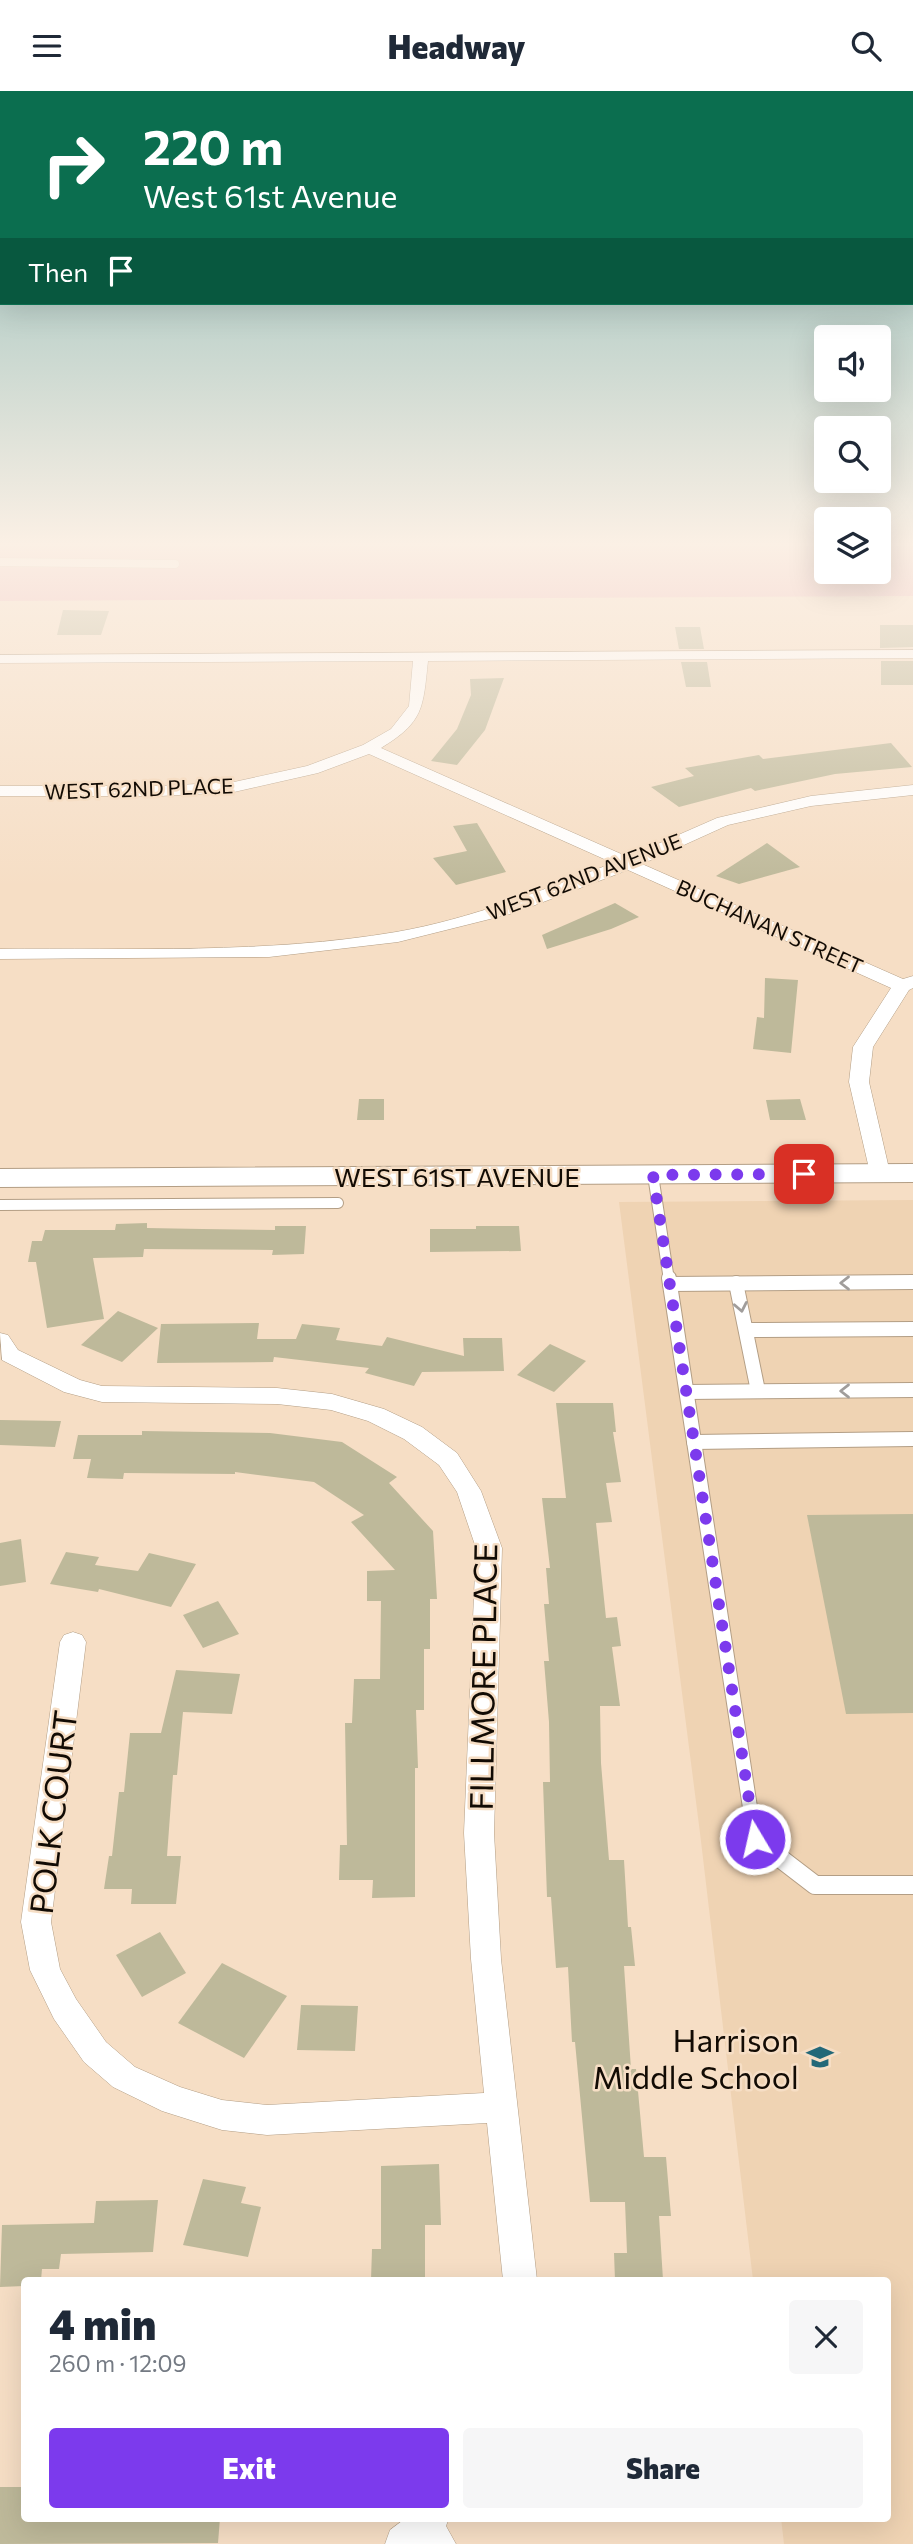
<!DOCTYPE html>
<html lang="en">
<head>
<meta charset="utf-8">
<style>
  body { margin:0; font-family:Commissioner,sans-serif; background:#f6f6f7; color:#1f2937; height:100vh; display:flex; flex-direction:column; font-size:26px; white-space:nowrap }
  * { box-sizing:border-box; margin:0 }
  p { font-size:23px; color:#747a83 }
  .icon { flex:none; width:38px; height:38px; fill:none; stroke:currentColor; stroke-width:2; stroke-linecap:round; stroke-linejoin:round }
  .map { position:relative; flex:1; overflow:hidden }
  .panel { position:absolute; left:21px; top:2186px; width:870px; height:245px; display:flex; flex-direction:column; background:#fff; border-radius:7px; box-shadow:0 7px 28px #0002 }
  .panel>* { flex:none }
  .banner { position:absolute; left:0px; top:0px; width:914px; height:214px; box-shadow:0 7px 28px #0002; background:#0b6e4f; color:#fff; overflow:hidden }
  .tools { position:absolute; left:814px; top:234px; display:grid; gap:14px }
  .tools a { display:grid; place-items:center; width:77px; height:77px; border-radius:7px; background:#fff; box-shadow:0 7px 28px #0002; font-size:35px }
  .pin { position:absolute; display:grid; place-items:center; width:60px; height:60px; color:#fff; margin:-30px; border-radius:14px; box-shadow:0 4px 10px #0006 }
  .me { position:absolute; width:77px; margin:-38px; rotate:351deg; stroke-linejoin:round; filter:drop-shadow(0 0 5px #0008) }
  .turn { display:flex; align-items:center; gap:24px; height:147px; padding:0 28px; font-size:32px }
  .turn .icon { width:91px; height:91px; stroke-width:2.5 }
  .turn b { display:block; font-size:49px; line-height:60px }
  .then { display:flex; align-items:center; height:66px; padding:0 28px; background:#0003; gap:14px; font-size:26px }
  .round { display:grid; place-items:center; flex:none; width:74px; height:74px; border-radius:7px; background:#f6f6f7 }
  .headline { display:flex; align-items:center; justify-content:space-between; height:119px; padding:0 28px }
  h1 { font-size:42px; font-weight:800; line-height:52px }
  .button { display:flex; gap:14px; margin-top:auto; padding:14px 28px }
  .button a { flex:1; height:80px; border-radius:7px; background:#7c3aed; color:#fff; font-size:28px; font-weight:800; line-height:80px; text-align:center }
  .button a+a { background:#f6f6f7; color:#1f2937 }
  header { display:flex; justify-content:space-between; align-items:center; height:91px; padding:0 28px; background:#fff; font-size:32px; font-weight:800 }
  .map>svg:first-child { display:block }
  .built { fill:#efd3b3 }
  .green { fill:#eeb0b7 }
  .building { fill:#beb99a }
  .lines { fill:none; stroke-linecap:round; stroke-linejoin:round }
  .service-far3-casing { stroke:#b39e85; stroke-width:9 }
  .service-far2-casing { stroke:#b39e85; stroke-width:12 }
  .service-far1-casing { stroke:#b39e85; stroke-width:16 }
  .service-casing { stroke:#b39e85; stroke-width:20 }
  .minor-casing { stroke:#b39e85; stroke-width:1 }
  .secondary-casing { stroke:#b39e85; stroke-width:2 }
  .service-far3 { stroke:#fff; stroke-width:8 }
  .service-far2 { stroke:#fff; stroke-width:10 }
  .service-far1 { stroke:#fff; stroke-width:14 }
  .service { stroke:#fff; stroke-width:18 }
  .minor { fill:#fff; fill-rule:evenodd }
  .secondary { fill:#fff; fill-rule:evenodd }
  .oneway { stroke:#a09d9b }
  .route { stroke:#7c3aed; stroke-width:12; stroke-dasharray:0 21.6 }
  .labels { text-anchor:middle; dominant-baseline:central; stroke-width:5; stroke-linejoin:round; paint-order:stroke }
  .far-street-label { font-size:21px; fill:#120b04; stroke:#f6dec5 }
  .street-label { font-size:26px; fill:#120b04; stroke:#f6dec5 }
  .near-street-label { font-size:32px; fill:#120b04; stroke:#f6dec5 }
  .near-poi-label { font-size:32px; fill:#120b04; stroke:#f6dec5; text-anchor:end }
</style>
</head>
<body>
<header><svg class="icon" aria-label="menu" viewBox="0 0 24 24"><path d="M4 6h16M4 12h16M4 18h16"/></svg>Headway<svg class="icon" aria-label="search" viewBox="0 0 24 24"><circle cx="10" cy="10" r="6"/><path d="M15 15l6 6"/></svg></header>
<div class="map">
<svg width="913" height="2453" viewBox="0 0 913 2453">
  <rect width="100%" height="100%" fill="#f6dec5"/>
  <polygon class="built" points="913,1109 913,2453 784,2453 781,2427 887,2427 887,2189 753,2189 700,1742 619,1111"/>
  <polygon class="green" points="0,451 826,451 826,481 878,481 879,451 913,451 913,505 0,510"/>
  <g class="building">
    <polygon points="63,519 109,520 101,544 57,544"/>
    <polygon points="880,534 913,534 913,556 880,557"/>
    <polygon points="675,536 700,536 704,558 679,558"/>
    <rect x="881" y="570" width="32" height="24"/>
    <polygon points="681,571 707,571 711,596 686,596"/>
    <polygon points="504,587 485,639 457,674 431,670 457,638 471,604 470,588"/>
    <polygon points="891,652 912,676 835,683 755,700 751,697 679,716 651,696 694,685 685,677 759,664 763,668"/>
    <polygon points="477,732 506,781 456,794 433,767 467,760 453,735"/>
    <polygon points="767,752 800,776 739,793 716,785"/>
    <polygon points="615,812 639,826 611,838 547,858 542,844"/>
    <polygon points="765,887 798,889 791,962 753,958 757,926 764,927"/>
    <polygon points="359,1008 384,1008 384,1029 357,1029"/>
    <polygon points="800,1008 806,1029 770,1029 766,1009"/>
    <polygon points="147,1132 147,1137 202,1138 275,1139 275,1135 306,1135 304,1163 272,1164 273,1159 144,1158 143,1166 93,1167 104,1228 47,1237 36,1171 28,1171 32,1150 42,1150 45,1139 115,1139 116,1133"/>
    <polygon points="476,1135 519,1135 521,1160 430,1161 430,1138 476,1138"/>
    <polygon points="118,1220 158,1237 122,1271 81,1254"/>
    <polygon points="259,1232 257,1248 296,1248 302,1233 340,1237 336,1249 382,1255 387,1246 464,1265 463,1247 502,1247 504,1280 422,1281 414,1295 365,1282 369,1277 274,1266 273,1271 157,1272 161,1233"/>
    <polygon points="550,1253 586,1270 554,1301 517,1284"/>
    <polygon points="556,1312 613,1312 616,1341 613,1341 621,1391 606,1392 612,1431 596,1432 606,1527 617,1526 621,1555 612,1556 620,1615 600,1615 601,1672 609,1769 624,1769 628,1836 631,1836 635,1875 624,1875 631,1978 636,1978 644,2066 666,2066 671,2125 659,2125 663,2189 615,2189 614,2162 627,2162 625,2111 590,2111 575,1951 572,1951 568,1876 556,1877 551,1806 547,1806 543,1691 550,1691 549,1631 544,1570 549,1570 544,1513 549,1513 546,1477 550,1477 542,1407 566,1407"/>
    <polygon points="0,1329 61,1330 55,1356 0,1354"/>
    <polygon points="142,1340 270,1342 342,1351 397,1386 389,1392 433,1440 437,1508 430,1508 430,1558 424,1558 424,1619 416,1619 418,1677 415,1677 415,1806 372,1807 373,1789 339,1789 340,1754 347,1754 345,1632 352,1632 354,1588 380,1588 381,1510 367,1510 367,1480 395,1479 351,1431 364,1424 314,1391 235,1381 235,1383 124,1382 123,1388 87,1387 91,1368 73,1368 78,1344 142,1344"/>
    <polygon points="913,1423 913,1622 846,1623 807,1424"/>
    <polygon points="21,1448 26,1491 0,1495 0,1452"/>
    <polygon points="66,1461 99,1466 95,1474 138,1480 149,1462 196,1473 171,1516 99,1498 98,1501 50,1493"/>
    <polygon points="218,1510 239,1543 203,1557 183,1524"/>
    <polygon points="176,1579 240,1583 232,1623 183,1621 177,1684 173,1684 167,1765 181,1765 176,1813 131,1813 132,1798 104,1798 109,1765 112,1765 119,1701 124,1701 130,1642 161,1642"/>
    <polygon points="160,1841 186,1882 142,1906 116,1864"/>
    <polygon points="222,1872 287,1905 244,1967 178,1932"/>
    <polygon points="301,1914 358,1915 355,1960 297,1959"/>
    <polygon points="439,2073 441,2134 425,2134 425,2189 371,2189 372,2158 381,2158 381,2075"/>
    <polygon points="203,2088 246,2096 241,2112 261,2116 248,2166 183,2154"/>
    <polygon points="158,2109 153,2161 61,2163 59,2178 42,2178 41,2189 24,2189 24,2195 0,2196 2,2134 94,2132 96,2110"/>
    <polygon points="0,2396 24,2396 24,2427 220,2427 218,2452 0,2453"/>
  </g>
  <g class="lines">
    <g class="service-far3-casing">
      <polyline id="service-far3" points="0,471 175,473"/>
    </g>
    <g class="service-far2-casing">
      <g id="service-far2">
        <polyline points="653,1084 669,1189"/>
        <polyline points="0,1114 338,1112"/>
      </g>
    </g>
    <g class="service-far1-casing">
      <g id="service-far1">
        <polyline points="669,1187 753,1736"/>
        <polyline points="736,1192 758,1300"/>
        <polyline points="670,1193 913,1191"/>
        <polyline points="746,1239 913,1238"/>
        <polyline points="687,1301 913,1299"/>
        <polyline points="694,1351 913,1348"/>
      </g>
    </g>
    <g class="service-casing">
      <polyline id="service" points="753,1735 755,1748 815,1794 913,1794"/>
    </g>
    <g class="minor-casing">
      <g id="minor">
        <path d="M913 559V567L428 570C423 617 424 631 381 657L628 766 717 727 811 705 913 694V704L811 715 728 734 642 773 903 888 913 885V897L909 899 873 956 869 991 890 1082 887 1086H873L870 1082 849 991 853 956 891 897 628 779 514 822 398 851 269 866 0 868V858C132 857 266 863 396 841 471 828 543 799 613 772L369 663 318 682 234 701 160 705H0V695H160L234 691 307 675 363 654 391 638 409 615 413 570 0 572V564Z"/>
        <polygon points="0,1242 8,1244 18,1259 80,1289 102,1295 277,1297 332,1303 384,1318 422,1336 457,1362 481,1400 502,1457 494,1742 501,1868 537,2189 503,2189 487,2032 267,2044 222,2039 162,2020 113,1996 84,1971 54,1928 30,1879 21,1831 60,1551 64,1544 73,1541 82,1544 86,1551 51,1831 60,1878 76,1908 106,1951 135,1976 180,1996 222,2009 267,2014 484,2002 471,1868 464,1742 476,1457 457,1401 439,1374 404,1348 368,1330 331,1319 277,1313 102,1311 64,1301 2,1269"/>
        <polygon points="406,2427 449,2427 446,2435 456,2453 385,2453 390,2439"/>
      </g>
    </g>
    <g class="secondary-casing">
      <polygon id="secondary" points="913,1073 913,1091 0,1096 0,1078"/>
    </g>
    <use href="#service-far3" class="service-far3"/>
    <use href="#service-far2" class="service-far2"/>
    <use href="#service-far1" class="service-far1"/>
    <use href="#service" class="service"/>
    <use href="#minor" class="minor"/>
    <use href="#secondary" class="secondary"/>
  </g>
  <defs><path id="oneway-chevron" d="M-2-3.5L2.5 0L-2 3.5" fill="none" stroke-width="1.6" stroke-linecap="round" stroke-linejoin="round" transform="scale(1.75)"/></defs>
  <g class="oneway">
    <use href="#oneway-chevron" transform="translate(845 1192) rotate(180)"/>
    <use href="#oneway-chevron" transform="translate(741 1216) rotate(79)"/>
    <use href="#oneway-chevron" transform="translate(845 1300) rotate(180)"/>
  </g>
  <linearGradient id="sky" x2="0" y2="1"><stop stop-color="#87b7b4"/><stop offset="0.57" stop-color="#fbf0e5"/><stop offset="1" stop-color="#fbf0e5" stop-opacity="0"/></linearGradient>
  <rect width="913" height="795" fill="url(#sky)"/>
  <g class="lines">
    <polyline class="route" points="755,1748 653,1084 804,1083"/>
  </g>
  <defs>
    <g id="school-bare" transform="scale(2.1)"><path d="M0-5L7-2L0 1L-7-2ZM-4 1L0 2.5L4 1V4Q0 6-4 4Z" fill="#236878" stroke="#f6dec5" stroke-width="2.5" paint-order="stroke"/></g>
  </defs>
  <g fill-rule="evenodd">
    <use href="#school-bare" x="820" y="1966"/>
  </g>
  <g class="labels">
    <g class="far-street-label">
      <text transform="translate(139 697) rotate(-2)">WEST 62ND PLACE</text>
      <text transform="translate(584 785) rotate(-21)">WEST 62ND AVENUE</text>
      <text transform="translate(770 835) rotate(24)">BUCHANAN STREET</text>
    </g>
    <g class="street-label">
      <text x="457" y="1085">WEST 61ST AVENUE</text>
    </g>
    <g class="near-street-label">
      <text transform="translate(482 1586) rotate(-89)">FILLMORE PLACE</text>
      <text transform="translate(52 1721) rotate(-83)">POLK COURT</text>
    </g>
    <g class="near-poi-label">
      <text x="799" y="1948">Harrison<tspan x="799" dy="37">Middle School</tspan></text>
    </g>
  </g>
</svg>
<div class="tools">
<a><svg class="icon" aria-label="sound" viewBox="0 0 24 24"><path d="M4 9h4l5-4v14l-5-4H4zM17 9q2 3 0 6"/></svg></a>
<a><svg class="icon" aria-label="search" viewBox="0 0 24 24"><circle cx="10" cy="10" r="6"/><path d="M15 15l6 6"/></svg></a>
<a><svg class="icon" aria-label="layers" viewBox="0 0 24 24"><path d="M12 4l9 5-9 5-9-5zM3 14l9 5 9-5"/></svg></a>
</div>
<div class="pin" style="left:804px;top:1083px;background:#d93025"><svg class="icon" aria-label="arrive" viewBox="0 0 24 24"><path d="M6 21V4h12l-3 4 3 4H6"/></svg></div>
<svg class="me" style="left:755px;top:1748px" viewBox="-20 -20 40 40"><circle r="17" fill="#7c3aed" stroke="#fff" stroke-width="3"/><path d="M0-11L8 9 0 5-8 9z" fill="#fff"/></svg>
<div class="banner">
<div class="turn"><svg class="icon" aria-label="right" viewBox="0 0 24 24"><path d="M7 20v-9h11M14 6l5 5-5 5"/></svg><div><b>220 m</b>West 61st Avenue</div></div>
<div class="then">Then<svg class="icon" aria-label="arrive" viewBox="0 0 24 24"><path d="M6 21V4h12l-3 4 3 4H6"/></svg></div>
</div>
<section class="panel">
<div class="headline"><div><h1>4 min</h1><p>260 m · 12:09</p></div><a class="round"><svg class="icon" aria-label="close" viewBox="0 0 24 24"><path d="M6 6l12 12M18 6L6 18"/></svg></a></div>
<div class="button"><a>Exit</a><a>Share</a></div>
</section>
</div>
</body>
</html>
